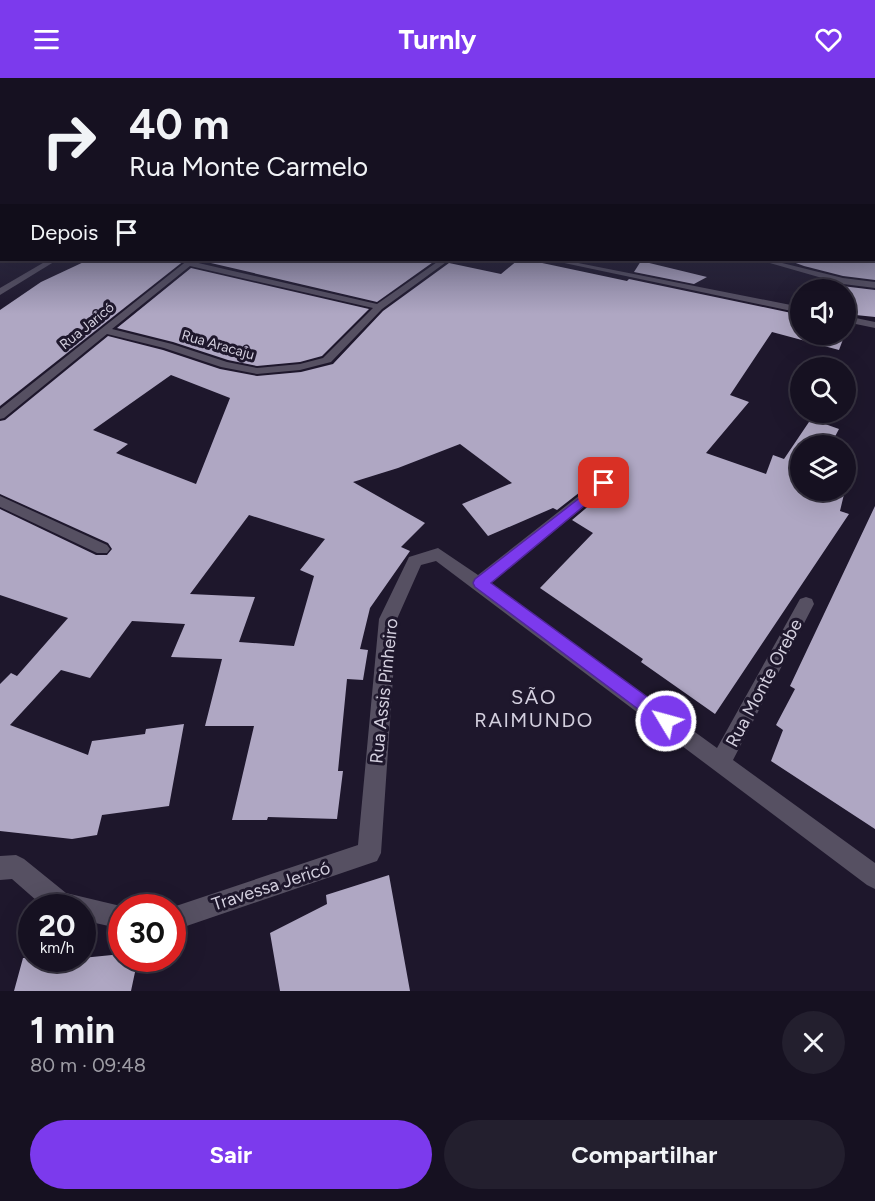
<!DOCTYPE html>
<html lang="pt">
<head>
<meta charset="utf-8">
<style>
  body { margin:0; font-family:Figtree,sans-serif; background:#231f2e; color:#f1f3f6; height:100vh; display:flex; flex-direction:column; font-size:22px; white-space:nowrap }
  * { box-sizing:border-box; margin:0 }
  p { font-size:20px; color:#9e9da5 }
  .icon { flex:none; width:33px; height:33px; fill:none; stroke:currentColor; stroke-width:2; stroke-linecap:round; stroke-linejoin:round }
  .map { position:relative; height:913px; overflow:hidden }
  .drawer { display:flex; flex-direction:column; background:#161121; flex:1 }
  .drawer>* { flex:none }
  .guide { position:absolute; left:0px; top:0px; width:876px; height:183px; box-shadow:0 6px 24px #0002,0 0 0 2px #35313f; background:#161121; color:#f1f3f6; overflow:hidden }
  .buttons { position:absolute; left:790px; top:201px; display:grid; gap:12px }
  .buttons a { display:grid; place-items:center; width:66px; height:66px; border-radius:50%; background:#161121; box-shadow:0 6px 24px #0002,0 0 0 2px #35313f; font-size:30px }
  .speed { position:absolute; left:18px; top:816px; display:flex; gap:12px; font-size:30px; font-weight:700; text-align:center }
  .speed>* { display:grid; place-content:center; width:78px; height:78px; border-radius:50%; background:#161121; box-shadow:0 6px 24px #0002,0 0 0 2px #35313f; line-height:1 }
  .speed small { font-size:15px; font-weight:400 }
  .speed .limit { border:9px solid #d22; background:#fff; color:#111 }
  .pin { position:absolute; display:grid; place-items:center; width:51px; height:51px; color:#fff; margin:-26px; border-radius:12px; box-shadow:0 3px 9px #0006 }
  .me { position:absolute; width:66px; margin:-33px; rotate:307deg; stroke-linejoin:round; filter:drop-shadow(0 0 4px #0008) }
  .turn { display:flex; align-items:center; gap:21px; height:126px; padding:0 30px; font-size:27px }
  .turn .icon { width:78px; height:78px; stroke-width:2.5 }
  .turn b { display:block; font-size:42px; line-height:51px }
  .then { display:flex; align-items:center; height:57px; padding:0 30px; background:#0003; gap:12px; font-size:22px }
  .round { display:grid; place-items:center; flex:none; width:63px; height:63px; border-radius:32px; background:#231f2e }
  .summary { display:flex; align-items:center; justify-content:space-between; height:102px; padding:0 30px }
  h1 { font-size:36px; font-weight:700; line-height:45px }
  .primary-button { display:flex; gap:12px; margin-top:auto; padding:12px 30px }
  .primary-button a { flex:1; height:69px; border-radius:36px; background:#7c3aed; color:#fff; font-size:24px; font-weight:700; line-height:69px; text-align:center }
  .primary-button a+a { background:#231f2e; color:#f1f3f6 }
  header { display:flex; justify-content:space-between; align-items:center; height:78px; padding:0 30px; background:#7c3aed; color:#fff; font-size:27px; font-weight:700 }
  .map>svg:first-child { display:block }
  .building { fill:#afa7c3; fill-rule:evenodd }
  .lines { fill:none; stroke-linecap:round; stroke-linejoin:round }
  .minor { fill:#565062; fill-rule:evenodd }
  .route { fill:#7c3aed; stroke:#51269a; stroke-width:1.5 }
  .labels { text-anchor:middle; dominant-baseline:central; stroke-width:6; stroke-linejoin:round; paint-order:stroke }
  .far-street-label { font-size:14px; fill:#d3cfde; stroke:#1e172c }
  .near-street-label { font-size:18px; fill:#d3cfde; stroke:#1e172c }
  .near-neighbourhood-label { font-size:20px; letter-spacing:1.5px; fill:#d3cfde; stroke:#1e172c }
</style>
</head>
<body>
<header><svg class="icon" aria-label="menu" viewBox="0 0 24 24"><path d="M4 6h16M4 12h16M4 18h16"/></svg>Turnly<svg class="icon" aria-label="heart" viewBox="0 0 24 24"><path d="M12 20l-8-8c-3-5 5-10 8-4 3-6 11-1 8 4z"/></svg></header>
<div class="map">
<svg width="875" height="913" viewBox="0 0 875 913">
  <rect width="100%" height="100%" fill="#1e172c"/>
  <g class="building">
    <polygon points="88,182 185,182 0,328 0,232 41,204"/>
    <polygon points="198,182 436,182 377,224"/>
    <path d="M518 182H528L627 203 629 201 801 237V256H845L839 272 772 254 730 317 749 324 706 375 766 396 773 377 784 381 811 341 839 351 830 368H801V412H845L840 433 849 436 715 636 641 584 643 581 540 510 593 455 572 442 610 410 612 403 605 398 598 400 557 432 553 430 488 458 462 426 512 405 460 366 398 390 353 404 425 445 401 469 410 473 370 530 360 571 368 572 363 602 347 601 338 693H343L337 741 268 739 267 742H232L254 648H205L222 581 171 579 185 546 132 543 90 600 61 592 10 647 88 677 92 663 145 656 146 651 184 646 169 728 102 737 97 757 72 761 0 753V606L11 595 17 598 68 540 0 517V431L96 477H107L112 471 108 465 0 416V343L5 342 108 258 163 272 220 291 257 298 301 294 333 286 383 233 449 185 501 196ZM171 297 230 320 196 406 116 375 128 366 93 352ZM249 437 325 461 300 492 314 498 294 568 239 564 255 519 190 516Z"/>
    <polygon points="794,182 875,182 875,202 843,198 804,188 793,184"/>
    <polygon points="641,183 707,199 694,206 634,194"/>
    <polygon points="191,190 369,231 322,278 300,284 257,288 228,282 173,264 117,250"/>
    <polygon points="842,208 875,212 875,239 846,236 846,212 841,212"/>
    <polygon points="875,428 875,751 771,683 783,652 776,647 795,611 790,608"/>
    <polygon points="389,797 410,913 280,913 270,855 327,826 326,817"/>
    <polygon points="122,876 122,880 138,880 131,913 14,913 23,880 82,880"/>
  </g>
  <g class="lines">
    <g class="minor">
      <polygon points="2,117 2,122 0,122 0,118"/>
      <rect x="874" y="136" width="1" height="4"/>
      <polygon points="48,182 57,182 0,217 0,210"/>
      <path d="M188 182H196L194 184 377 226 440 182H449L382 231 331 284 300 292 257 296 221 289 164 270 107 256 4 340 0 341V331ZM190 188 373 230 323 280 300 286 257 290 227 284 172 266 112 251Z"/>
      <polygon points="550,182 563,182 801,229 801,235"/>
      <polygon points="759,182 770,182 843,200 875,204 875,210 843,206"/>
      <polygon points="846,238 875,244 875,250 846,244"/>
      <polygon points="604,400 611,405 609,408 490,506 717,670 800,521 806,519 812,521 814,526 733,682 875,785 875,811 867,807 436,483 421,487 397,541 381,775 377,783 172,853 172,830 170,830 358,767 379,541 409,479 438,470 478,497 599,402"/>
      <polygon points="0,418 107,467 110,471 107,475 97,475 0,429"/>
      <polygon points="16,777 24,781 66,815 129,830 122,830 122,851 82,842 82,830 45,830 12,801 0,802 0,778"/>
    </g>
  </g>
  <linearGradient id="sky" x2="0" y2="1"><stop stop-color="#100d18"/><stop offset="0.46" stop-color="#3b3c56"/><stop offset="1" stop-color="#3b3c56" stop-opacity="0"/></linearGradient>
  <rect width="875" height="236" fill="url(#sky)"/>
  <polygon class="route" points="604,401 608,402 610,405 608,408 491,505 672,637 675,643 672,649 666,652 475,509 473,505 475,501"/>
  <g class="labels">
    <g class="far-street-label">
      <text transform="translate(87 248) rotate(-39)">Rua Jaricó</text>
      <text transform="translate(218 267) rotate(16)">Rua Aracaju</text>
    </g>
    <g class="near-street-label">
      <text transform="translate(764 605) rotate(-62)">Rua Monte Orebe</text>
      <text transform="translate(384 613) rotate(-84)">Rua Assis Pinheiro</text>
      <text transform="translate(271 808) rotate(-18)">Travessa Jericó</text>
    </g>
    <g class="near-neighbourhood-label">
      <text x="534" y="619">SÃO<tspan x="534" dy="23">RAIMUNDO</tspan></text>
    </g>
  </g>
</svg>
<div class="buttons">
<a><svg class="icon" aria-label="sound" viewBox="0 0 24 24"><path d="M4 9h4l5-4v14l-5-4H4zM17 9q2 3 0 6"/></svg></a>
<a><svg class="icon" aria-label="search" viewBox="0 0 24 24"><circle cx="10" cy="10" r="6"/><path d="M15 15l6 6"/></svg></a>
<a><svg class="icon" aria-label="layers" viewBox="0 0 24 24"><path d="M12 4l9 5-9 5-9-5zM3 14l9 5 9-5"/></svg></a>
</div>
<div class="speed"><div>20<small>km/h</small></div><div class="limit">30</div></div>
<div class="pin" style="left:604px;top:405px;background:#d93025"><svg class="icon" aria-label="arrive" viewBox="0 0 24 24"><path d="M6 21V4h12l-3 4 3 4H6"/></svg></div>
<svg class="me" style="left:666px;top:643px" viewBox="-20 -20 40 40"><circle r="17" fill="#7c3aed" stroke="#fff" stroke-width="3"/><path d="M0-11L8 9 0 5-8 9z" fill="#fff"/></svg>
<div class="guide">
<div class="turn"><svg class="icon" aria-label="right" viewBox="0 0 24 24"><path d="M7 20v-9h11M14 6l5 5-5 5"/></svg><div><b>40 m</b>Rua Monte Carmelo</div></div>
<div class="then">Depois<svg class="icon" aria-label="arrive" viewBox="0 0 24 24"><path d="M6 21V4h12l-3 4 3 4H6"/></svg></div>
</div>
</div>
<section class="drawer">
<div class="summary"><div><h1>1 min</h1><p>80 m · 09:48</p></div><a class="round"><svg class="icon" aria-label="close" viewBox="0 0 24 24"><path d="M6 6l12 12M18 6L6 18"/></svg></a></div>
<div class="primary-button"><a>Sair</a><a>Compartilhar</a></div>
</section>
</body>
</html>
